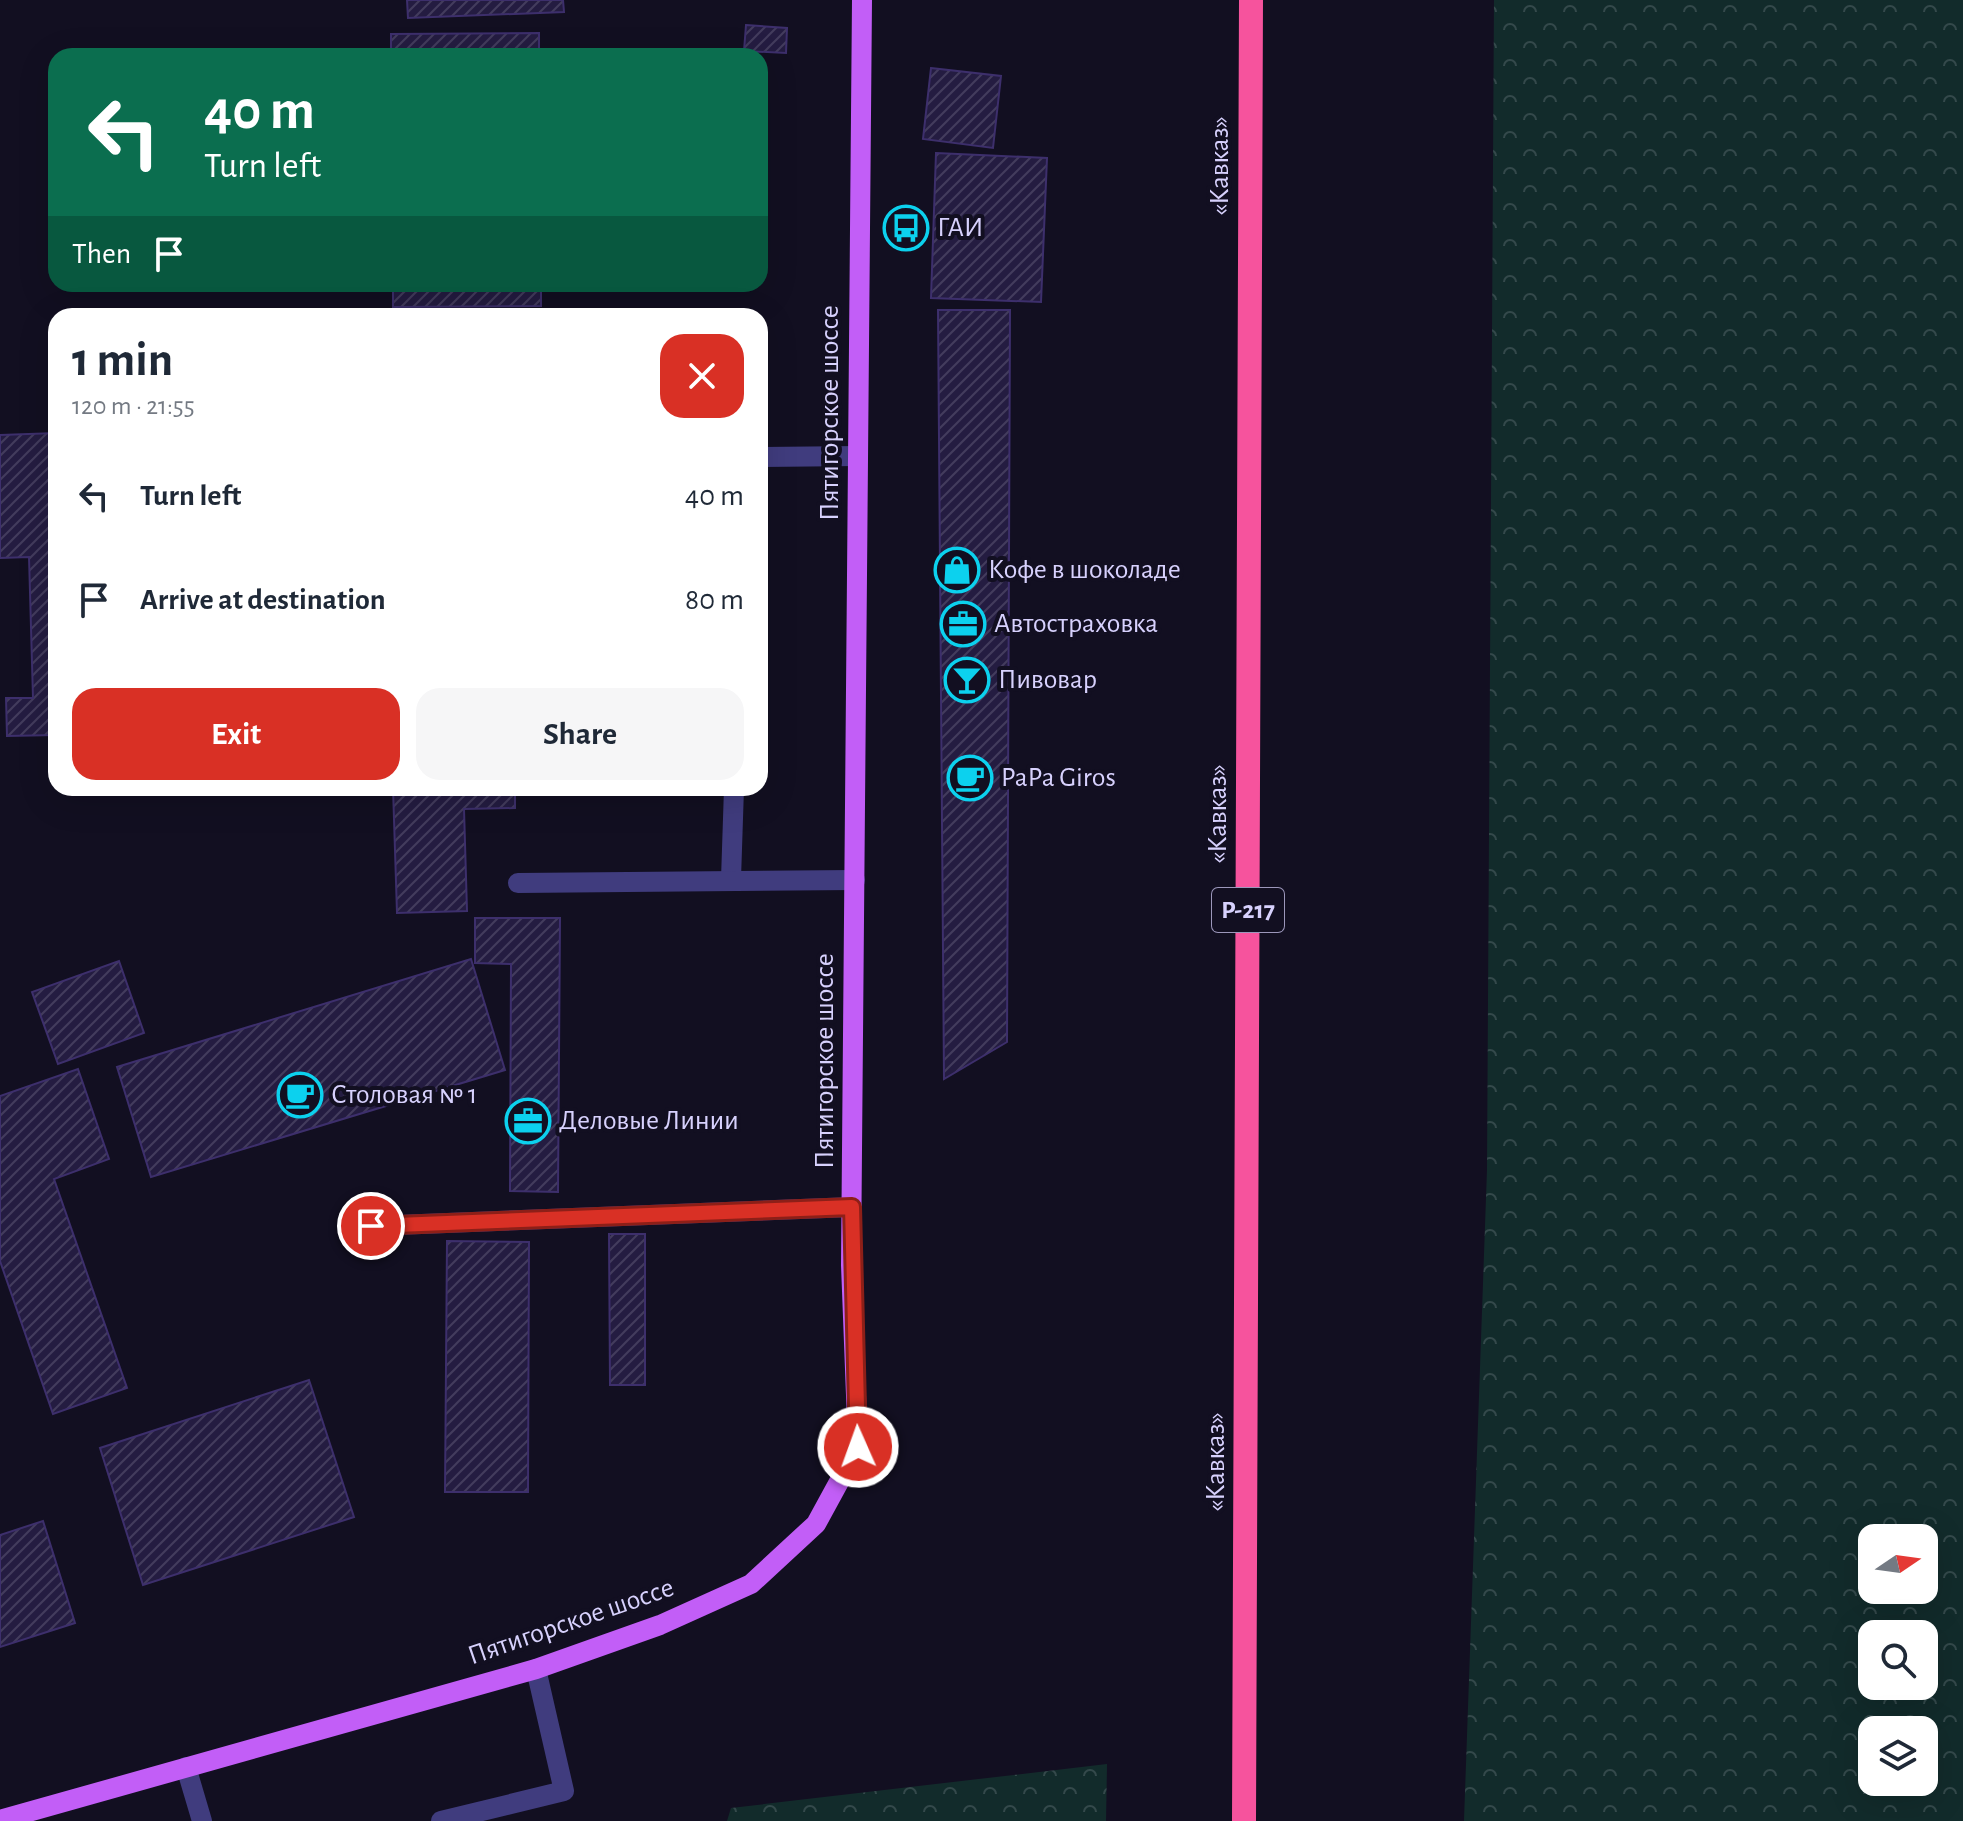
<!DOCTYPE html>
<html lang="en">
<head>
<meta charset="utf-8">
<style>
  body { margin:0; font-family:"Alegreya Sans",sans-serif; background:#f6f6f7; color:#1f2937; height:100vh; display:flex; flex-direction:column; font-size:30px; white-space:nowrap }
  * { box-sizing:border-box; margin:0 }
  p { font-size:26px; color:#747a83 }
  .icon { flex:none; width:44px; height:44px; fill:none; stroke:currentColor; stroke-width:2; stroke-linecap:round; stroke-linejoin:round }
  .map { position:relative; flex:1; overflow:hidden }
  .sheet { position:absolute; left:48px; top:308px; width:720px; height:488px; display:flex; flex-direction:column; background:#fff; border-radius:24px; box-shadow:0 8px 32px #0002 }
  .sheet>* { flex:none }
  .banner { position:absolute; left:48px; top:48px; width:720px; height:244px; border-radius:24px; box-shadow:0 8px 32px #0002; background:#0b6e4f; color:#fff; overflow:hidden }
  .needle { width:52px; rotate:77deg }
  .buttons { position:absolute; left:1858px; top:1524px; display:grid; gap:16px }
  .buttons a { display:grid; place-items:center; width:80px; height:80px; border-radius:16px; background:#fff; box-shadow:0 8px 32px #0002; font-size:40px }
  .pin { position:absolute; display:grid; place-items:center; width:68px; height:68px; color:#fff; margin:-34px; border:4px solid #fff; border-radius:50%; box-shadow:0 2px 8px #0007 }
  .me { position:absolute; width:88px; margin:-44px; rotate:358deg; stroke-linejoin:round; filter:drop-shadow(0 0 6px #0008) }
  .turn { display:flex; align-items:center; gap:28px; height:168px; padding:0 24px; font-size:36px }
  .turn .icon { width:104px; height:104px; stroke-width:2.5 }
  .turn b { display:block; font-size:56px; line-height:68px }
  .then { display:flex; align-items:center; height:76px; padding:0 24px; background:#0003; gap:16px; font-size:30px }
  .round { display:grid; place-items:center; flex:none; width:84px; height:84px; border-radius:24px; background:#f6f6f7 }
  .summary { display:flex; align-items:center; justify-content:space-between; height:136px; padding:0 24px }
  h1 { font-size:48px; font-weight:600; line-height:60px }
  .cta { display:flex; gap:16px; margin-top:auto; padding:16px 24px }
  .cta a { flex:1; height:92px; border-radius:24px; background:#d93025; color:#fff; font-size:32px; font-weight:600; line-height:92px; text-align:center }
  .cta a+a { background:#f6f6f7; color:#1f2937 }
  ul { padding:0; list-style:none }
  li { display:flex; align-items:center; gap:24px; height:104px; padding:0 24px }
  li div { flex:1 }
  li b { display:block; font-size:30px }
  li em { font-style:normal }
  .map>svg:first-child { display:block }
  .forest { fill:url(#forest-crowns); fill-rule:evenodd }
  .building { fill:url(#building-hatch); stroke:#3d2f6c; stroke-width:2 }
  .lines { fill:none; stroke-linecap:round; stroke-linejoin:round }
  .minor { stroke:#403c7e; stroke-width:20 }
  .major { stroke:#c25ef7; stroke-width:20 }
  .highway { stroke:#f6539d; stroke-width:24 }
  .route-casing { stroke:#8d1f18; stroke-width:20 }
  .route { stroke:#d93025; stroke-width:14 }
  .labels { text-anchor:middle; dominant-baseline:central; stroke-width:8; stroke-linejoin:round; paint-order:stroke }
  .shield { fill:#120f21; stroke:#9c97bb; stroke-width:2 }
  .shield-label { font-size:26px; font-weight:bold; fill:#d7d1fd }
  .street-label { font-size:28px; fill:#d7d1fd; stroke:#120f21 }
  .poi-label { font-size:28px; fill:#d7d1fd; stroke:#120f21; text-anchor:start }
</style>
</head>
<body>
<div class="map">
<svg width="1963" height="1821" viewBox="0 0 1963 1821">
  <defs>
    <pattern id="forest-crowns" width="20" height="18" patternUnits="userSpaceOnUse" patternTransform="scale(2)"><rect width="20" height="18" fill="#122b2b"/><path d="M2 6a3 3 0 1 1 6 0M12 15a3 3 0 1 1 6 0" fill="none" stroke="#34494b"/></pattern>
    <pattern id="building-hatch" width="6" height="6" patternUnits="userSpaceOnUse" patternTransform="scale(2)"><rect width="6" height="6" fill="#241c41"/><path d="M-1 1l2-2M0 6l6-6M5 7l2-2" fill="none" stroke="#433c5d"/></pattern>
  </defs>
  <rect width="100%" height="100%" fill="#120f21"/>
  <g class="forest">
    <path d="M1494 0H1963V1821H1464L1487 1170ZM1872 1538H1924V1590H1872ZM1872 1634H1924V1686H1872ZM1872 1730H1924V1782H1872Z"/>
    <polygon points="1107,1764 1106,1821 727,1821 731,1808"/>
  </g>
  <g class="building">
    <polygon points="407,0 563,0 564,12 408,18"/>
    <polygon points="746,25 787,28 786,53 744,51"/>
    <polygon points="539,33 539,56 391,56 391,34"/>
    <polygon points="931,68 1001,76 993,148 923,139"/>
    <polygon points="936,153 1047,158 1041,302 931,298"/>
    <polygon points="393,284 541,284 541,306 393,307"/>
    <polygon points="938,310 1010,310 1007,1042 944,1079"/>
    <polygon points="56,433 56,735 7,736 6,698 33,698 29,557 0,558 0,435"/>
    <polygon points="393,788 515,788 515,808 464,809 467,911 397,913"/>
    <polygon points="475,918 560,918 558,1192 510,1191 511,964 475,963"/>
    <polygon points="471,959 505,1070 151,1177 117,1067"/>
    <polygon points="119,961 144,1033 58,1064 32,992"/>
    <polygon points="78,1069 109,1159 54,1179 127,1388 53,1414 0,1261 0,1096"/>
    <polygon points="609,1234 645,1234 645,1385 610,1385"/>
    <polygon points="447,1241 529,1242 528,1492 445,1492"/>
    <polygon points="309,1380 354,1517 143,1585 100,1448"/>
    <polygon points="43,1521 75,1623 0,1647 0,1535"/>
  </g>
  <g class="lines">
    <g class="minor">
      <polyline points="760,457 858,456"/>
      <polyline points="731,879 734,788"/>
      <polyline points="518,883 855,880"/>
      <polyline points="371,1226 852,1207"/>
      <polyline points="186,1767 202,1821"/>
      <polyline points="441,1821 564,1791 536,1669"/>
    </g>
    <polyline class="major" points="0,1820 536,1669 660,1625 751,1584 816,1524 858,1447 851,1265 862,0"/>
    <polyline class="highway" points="1244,1821 1251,0"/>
  </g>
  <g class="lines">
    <g class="route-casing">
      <polyline id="route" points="371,1226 852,1207 858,1447"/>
    </g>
    <use href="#route" class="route"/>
  </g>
  <defs>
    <g id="bus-ring" transform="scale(2.3)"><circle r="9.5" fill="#120f21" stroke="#0cd1ee" stroke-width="1.5"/><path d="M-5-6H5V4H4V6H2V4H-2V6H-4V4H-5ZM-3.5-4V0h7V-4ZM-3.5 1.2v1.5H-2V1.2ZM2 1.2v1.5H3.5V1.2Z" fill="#0cd1ee"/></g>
    <g id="shop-ring" transform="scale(2.3)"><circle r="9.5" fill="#120f21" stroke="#0cd1ee" stroke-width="1.5"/><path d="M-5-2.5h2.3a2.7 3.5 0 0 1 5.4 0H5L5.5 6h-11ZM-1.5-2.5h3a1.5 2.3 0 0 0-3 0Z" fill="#0cd1ee"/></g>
    <g id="office-ring" transform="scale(2.3)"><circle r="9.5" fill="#120f21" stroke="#0cd1ee" stroke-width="1.5"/><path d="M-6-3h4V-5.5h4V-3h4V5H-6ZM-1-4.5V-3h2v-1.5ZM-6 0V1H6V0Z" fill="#0cd1ee"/></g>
    <g id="bar-ring" transform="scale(2.3)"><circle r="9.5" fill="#120f21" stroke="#0cd1ee" stroke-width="1.5"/><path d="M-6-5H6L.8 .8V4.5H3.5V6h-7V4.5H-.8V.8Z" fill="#0cd1ee"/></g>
    <g id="cafe-ring" transform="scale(2.3)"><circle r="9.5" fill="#120f21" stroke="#0cd1ee" stroke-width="1.5"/><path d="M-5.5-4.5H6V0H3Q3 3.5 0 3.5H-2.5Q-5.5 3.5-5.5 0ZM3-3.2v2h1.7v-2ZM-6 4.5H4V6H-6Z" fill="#0cd1ee"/></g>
  </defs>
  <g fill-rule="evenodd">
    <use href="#bus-ring" x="906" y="228"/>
    <use href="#shop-ring" x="957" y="570"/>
    <use href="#office-ring" x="963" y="624"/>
    <use href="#bar-ring" x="967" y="680"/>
    <use href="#cafe-ring" x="970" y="778"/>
    <use href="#cafe-ring" x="300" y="1095"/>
    <use href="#office-ring" x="528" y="1121"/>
  </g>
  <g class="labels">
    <rect class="shield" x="1212" y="888" width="72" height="44" rx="6"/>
    <g class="shield-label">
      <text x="1248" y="910">Р-217</text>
    </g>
    <g class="street-label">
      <text transform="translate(1220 166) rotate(-90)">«Кавказ»</text>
      <text transform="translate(830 413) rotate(-90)">Пятигорское шоссе</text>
      <text transform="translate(1218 814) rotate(-90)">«Кавказ»</text>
      <text transform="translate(825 1061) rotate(-90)">Пятигорское шоссе</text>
      <text transform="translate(1216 1462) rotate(-90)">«Кавказ»</text>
      <text transform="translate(571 1622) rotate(-19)">Пятигорское шоссе</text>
    </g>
    <g class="poi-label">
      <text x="937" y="228">ГАИ</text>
      <text x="988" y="570">Кофе в шоколаде</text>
      <text x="994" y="624">Автостраховка</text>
      <text x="998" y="680">Пивовар</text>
      <text x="1001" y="778">PaPa Giros</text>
      <text x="331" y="1095">Столовая № 1</text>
      <text x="559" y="1121">Деловые Линии</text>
    </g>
  </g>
</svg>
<div class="buttons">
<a><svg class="needle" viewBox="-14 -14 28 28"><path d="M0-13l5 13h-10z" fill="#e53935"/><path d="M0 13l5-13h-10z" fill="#747a83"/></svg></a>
<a><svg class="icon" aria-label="search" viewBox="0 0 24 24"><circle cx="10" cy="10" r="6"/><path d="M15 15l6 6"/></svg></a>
<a><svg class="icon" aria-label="layers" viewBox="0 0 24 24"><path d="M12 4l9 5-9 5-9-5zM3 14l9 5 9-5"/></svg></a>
</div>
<div class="pin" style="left:371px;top:1226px;background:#d93025"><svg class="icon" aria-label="arrive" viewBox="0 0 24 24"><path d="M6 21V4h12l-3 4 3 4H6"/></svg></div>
<svg class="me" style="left:858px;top:1447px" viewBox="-20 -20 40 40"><circle r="17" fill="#d93025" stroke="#fff" stroke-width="3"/><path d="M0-11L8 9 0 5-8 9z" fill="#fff"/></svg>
<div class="banner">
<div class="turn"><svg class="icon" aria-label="left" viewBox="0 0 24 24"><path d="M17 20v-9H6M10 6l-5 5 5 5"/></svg><div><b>40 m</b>Turn left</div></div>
<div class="then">Then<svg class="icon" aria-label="arrive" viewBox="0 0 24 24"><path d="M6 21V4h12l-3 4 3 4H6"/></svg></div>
</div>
<section class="sheet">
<div class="summary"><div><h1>1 min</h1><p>120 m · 21:55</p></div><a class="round" style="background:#d93025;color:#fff"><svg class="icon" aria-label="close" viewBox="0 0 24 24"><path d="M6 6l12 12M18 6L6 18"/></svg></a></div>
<ul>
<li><svg class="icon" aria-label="left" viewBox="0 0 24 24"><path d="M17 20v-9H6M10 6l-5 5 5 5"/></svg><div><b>Turn left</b></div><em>40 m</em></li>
<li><svg class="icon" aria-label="arrive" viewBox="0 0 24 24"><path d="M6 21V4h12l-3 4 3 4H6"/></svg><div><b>Arrive at destination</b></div><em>80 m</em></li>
</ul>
<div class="cta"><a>Exit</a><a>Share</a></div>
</section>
</div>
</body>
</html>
